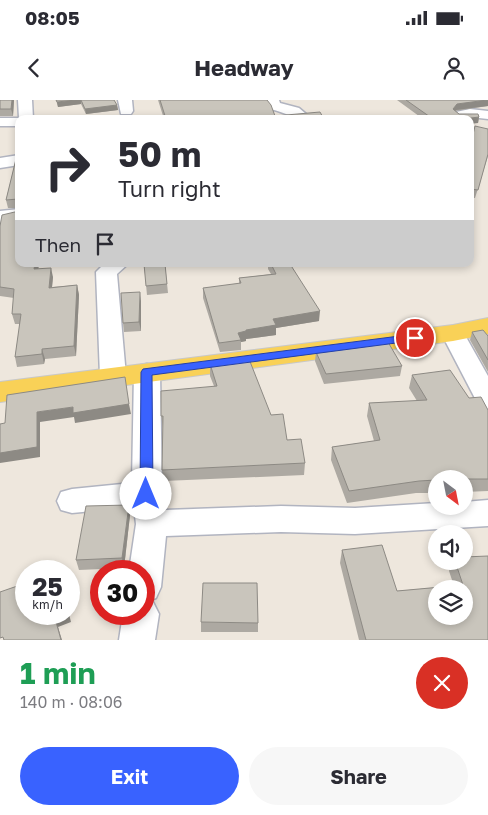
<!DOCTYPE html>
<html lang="en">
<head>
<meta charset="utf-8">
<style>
  body { margin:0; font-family:"Golos Text",sans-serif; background:#f7f7f7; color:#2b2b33; height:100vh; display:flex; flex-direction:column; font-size:19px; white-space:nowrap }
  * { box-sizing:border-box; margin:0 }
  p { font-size:16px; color:#7c7c81 }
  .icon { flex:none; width:28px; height:28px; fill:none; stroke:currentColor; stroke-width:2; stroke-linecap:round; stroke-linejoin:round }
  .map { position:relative; height:540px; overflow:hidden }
  .panel { display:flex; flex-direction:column; background:#fff; flex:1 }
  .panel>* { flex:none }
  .hud { position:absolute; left:15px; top:15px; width:459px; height:152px; border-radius:10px; box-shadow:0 2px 8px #0003; background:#fff; color:#2b2b33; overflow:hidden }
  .needle { width:32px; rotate:148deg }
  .fabs { position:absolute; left:428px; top:370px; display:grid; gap:10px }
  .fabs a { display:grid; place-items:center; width:45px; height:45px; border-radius:50%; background:#fff; box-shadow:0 2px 8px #0003; font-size:25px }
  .speed { position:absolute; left:15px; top:460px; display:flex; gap:10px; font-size:25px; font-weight:700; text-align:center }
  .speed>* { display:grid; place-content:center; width:65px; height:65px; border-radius:50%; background:#fff; box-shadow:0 2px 8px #0003; line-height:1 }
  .speed small { font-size:12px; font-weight:400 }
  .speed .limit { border:8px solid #d22; background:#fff; color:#111 }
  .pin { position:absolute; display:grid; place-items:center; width:42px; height:42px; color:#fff; margin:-21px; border:2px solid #fff; border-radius:50%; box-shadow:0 1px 5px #0007 }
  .me { position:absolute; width:55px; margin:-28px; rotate:0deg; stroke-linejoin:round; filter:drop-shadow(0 0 4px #0008) }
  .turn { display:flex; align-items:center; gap:18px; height:105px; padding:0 20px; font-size:22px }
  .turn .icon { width:65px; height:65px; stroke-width:2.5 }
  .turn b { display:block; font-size:35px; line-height:42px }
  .then { display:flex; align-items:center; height:48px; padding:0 20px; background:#0003; gap:10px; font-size:19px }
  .round { display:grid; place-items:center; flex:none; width:52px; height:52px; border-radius:26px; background:#f7f7f7 }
  .head { display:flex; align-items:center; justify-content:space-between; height:85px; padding:0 20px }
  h1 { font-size:30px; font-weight:700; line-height:38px; color:#1e9e55 }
  .primary-button { display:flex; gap:10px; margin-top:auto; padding:10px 20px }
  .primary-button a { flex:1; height:58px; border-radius:30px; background:#3962ff; color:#fff; font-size:20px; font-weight:700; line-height:58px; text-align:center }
  .primary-button a+a { background:#f7f7f7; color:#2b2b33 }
  .status { display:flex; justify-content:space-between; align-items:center; height:35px; padding:0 25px; background:#fff; direction:ltr }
  .status svg { height:14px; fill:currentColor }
  header { display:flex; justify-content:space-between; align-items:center; height:65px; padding:0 20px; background:#fff; font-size:22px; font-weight:700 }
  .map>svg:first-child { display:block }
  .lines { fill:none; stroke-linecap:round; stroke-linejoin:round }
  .minor-casing { stroke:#b1b4c0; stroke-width:3 }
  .major-casing { stroke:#c8c8c8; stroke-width:2 }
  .minor { fill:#fff; fill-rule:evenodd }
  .major { fill:#f9d157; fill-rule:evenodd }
  .wall { fill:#ada9a2 }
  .shaded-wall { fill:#8d8a84 }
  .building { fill:#c9c5bc; stroke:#8d8a84; fill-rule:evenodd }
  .route { fill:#3962ff; stroke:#2540a6 }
</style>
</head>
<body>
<div class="status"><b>08:05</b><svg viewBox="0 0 49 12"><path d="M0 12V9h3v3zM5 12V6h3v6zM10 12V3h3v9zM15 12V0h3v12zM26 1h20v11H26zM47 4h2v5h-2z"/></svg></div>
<header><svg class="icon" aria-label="back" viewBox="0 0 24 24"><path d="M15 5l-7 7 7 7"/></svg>Headway<svg class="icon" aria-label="person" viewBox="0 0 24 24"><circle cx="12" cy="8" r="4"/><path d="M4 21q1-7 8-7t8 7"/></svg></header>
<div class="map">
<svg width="488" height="540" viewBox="0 0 488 540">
  <rect width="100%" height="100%" fill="#eee7dd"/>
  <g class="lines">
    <g class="minor-casing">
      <g id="minor">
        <polygon points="18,0 32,0 33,19 19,19 19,26 0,26 0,18 19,18"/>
        <polygon points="118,0 132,0 133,11 131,14 121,14"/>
        <path d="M265 0H279L280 3 299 8 312 19C294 19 287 13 270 9Z"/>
        <polygon points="470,9 488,11 488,19 470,17 459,19 454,15 456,12"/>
        <polygon points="19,55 19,65 0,68 0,58"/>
        <polygon points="19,109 19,120 0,123 0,111"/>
        <polygon points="104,164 128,164 117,174 126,276 122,282 113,284 104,282 100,276 96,172"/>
        <polygon points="453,226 461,228 488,276 488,309 479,306 441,233 445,228"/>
        <polygon points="147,264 156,266 160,272 162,394 165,410 281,406 355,408 436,403 436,406 464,406 464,402 488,400 488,426 355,434 281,432 166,436 161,487 156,498 149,501 153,502 159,514 155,540 119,540 123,514 144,514 144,471 129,471 136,424 134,407 72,413 61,410 57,401 61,392 72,389 132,383 134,272 138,266"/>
      </g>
    </g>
    <g class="major-casing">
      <polygon id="major" points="488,218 488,234 453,241 0,302 0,282 453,225"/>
    </g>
    <use href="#minor" class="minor"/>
    <use href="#major" class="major"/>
  </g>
  <g class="wall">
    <polygon points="0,0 14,0 13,16 0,16"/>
    <polygon points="56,0 114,0 117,5 118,10 86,14 81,4 58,7"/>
    <polygon points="158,0 267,0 275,16 324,19 164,19"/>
    <polygon points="397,0 488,0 488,6 455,11 459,14 479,17 478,23 470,19 423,19"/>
    <polygon points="470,47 488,56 475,98 470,98"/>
    <polygon points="16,59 39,164 38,169 53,177 52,187 77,185 79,195 76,256 45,259 44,264 17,267 15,257 20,224 15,224 12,214 14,198 0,196 0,126 19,111 19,108 8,108 6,100"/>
    <polygon points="144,164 165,164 168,193 147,195"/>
    <polygon points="268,164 290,164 319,221 276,228 276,235 246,239 246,241 241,242 241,250 220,252 203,198 203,188 239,184 239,178 271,174 268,169"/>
    <polygon points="364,164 387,164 365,166"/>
    <polygon points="141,201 141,231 124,232 123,223"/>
    <polygon points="472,232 488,236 488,272 470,240"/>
    <polygon points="316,252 402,266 400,276 324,284 315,261"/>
    <polygon points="210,264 271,315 287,340 305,363 304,375 164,381 162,370 163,328 161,316 214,286 210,276"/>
    <polygon points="412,275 469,298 488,310 488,391 464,392 464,379 436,379 436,393 416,393 347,403 331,360 332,347 374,341 367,316 369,303 417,301 409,288"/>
    <polygon points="129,405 130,415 124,468 79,470 76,460"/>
    <polygon points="342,450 397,491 454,486 449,471 452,461 464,461 488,540 359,540 340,463"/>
    <polygon points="201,522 258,523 258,532 201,532"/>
  </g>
  <g class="shaded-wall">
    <polygon points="12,0 14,0 13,16 11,9"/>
    <polygon points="76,0 81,0 81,4 58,7 57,2"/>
    <polygon points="488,0 488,6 456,10 452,15 453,9 457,4"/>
    <polygon points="117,5 118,10 86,14 85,9"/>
    <polygon points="479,17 478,23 470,24 470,19 463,19"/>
    <polygon points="35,164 39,164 37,179 34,169"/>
    <polygon points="51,168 53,177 51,197 49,188"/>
    <polygon points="77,185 79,195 76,256 74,246"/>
    <polygon points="140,192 141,201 141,231 139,222"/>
    <polygon points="320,211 319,221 276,228 276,235 246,239 246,241 241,242 238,233 246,230 273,219"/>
    <polygon points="42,249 45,259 44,264 42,254"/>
    <polygon points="129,304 131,314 75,323 74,317 40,322 40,357 0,363 0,353 37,312 73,307"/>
    <polygon points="129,405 130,415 124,468 122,458"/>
    <polygon points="66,514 69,514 71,522 58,527 62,540 61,540 55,518"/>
  </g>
  <g class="building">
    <polygon points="0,0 12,0 11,9 0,9"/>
    <polygon points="56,0 76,0 57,2"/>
    <polygon points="81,0 114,0 117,5 85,9"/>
    <polygon points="160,0 267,0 271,5 275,16 320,12 324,19 166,19"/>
    <polygon points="406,0 487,0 457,4 453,9 459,14 478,14 479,17 463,19 433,19"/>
    <polygon points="475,26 488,29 488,54 478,90 470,89 470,47"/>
    <polygon points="19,57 19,164 35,164 34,169 51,168 49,188 77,185 74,246 42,249 42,254 15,257 21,214 12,214 14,189 0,187 0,126 2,115 19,111 18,99 6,100 16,59 19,58"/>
    <polygon points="144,164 165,164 167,184 146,186"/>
    <polygon points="271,164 290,164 320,211 273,219 276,225 246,230 246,231 238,233 241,240 219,243 203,188 241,183 239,178 276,174"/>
    <polygon points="140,192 139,222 123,223 121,193"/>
    <polygon points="483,230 488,236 488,260 472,232"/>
    <polygon points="388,242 402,266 326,274 316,252"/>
    <polygon points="249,259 271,315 283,314 287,340 301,339 305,363 162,370 163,316 161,316 161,291 217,286 210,264"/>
    <polygon points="450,270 469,298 481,297 488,310 488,379 436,379 436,380 419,381 349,391 332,347 380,340 369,303 427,300 412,275"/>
    <polygon points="125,277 129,304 73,313 73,307 37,312 37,347 0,353 0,324 5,323 7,295"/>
    <polygon points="129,405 122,458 76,460 86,406"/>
    <path d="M382 445 397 491 463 485 455 461H464V457L488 456V540H366L342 450ZM436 489H464V516H436Z"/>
    <polygon points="26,483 26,514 66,514 55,518 61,540 4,540 3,537 0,538 0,492"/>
    <polygon points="203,483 257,483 258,523 201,522"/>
  </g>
  <polygon class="route" points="415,234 420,238 419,240 152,275 153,394 151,398 146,399 142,398 140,394 141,272 143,269"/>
</svg>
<div class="fabs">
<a><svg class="needle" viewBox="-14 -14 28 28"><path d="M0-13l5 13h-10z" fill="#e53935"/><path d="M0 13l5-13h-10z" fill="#7c7c81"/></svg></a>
<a><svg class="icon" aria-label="sound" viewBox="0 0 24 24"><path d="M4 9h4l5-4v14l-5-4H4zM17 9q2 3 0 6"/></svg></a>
<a><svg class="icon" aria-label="layers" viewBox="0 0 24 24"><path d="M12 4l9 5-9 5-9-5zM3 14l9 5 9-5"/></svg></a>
</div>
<div class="speed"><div>25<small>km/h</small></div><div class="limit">30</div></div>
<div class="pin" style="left:415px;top:238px;background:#d93025"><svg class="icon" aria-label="arrive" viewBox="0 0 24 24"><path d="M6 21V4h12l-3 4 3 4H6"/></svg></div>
<svg class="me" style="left:146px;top:394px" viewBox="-20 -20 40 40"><circle r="19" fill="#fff"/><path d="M0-13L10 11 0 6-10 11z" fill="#3962ff"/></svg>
<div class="hud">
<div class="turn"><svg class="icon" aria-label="right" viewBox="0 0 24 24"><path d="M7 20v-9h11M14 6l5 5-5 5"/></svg><div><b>50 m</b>Turn right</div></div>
<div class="then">Then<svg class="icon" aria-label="arrive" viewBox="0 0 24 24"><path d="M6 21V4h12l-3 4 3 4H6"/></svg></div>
</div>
</div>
<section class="panel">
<div class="head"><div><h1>1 min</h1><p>140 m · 08:06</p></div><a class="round" style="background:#d93025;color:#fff"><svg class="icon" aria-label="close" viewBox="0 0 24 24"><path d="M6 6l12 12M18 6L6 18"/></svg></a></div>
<div class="primary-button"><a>Exit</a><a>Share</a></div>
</section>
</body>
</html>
